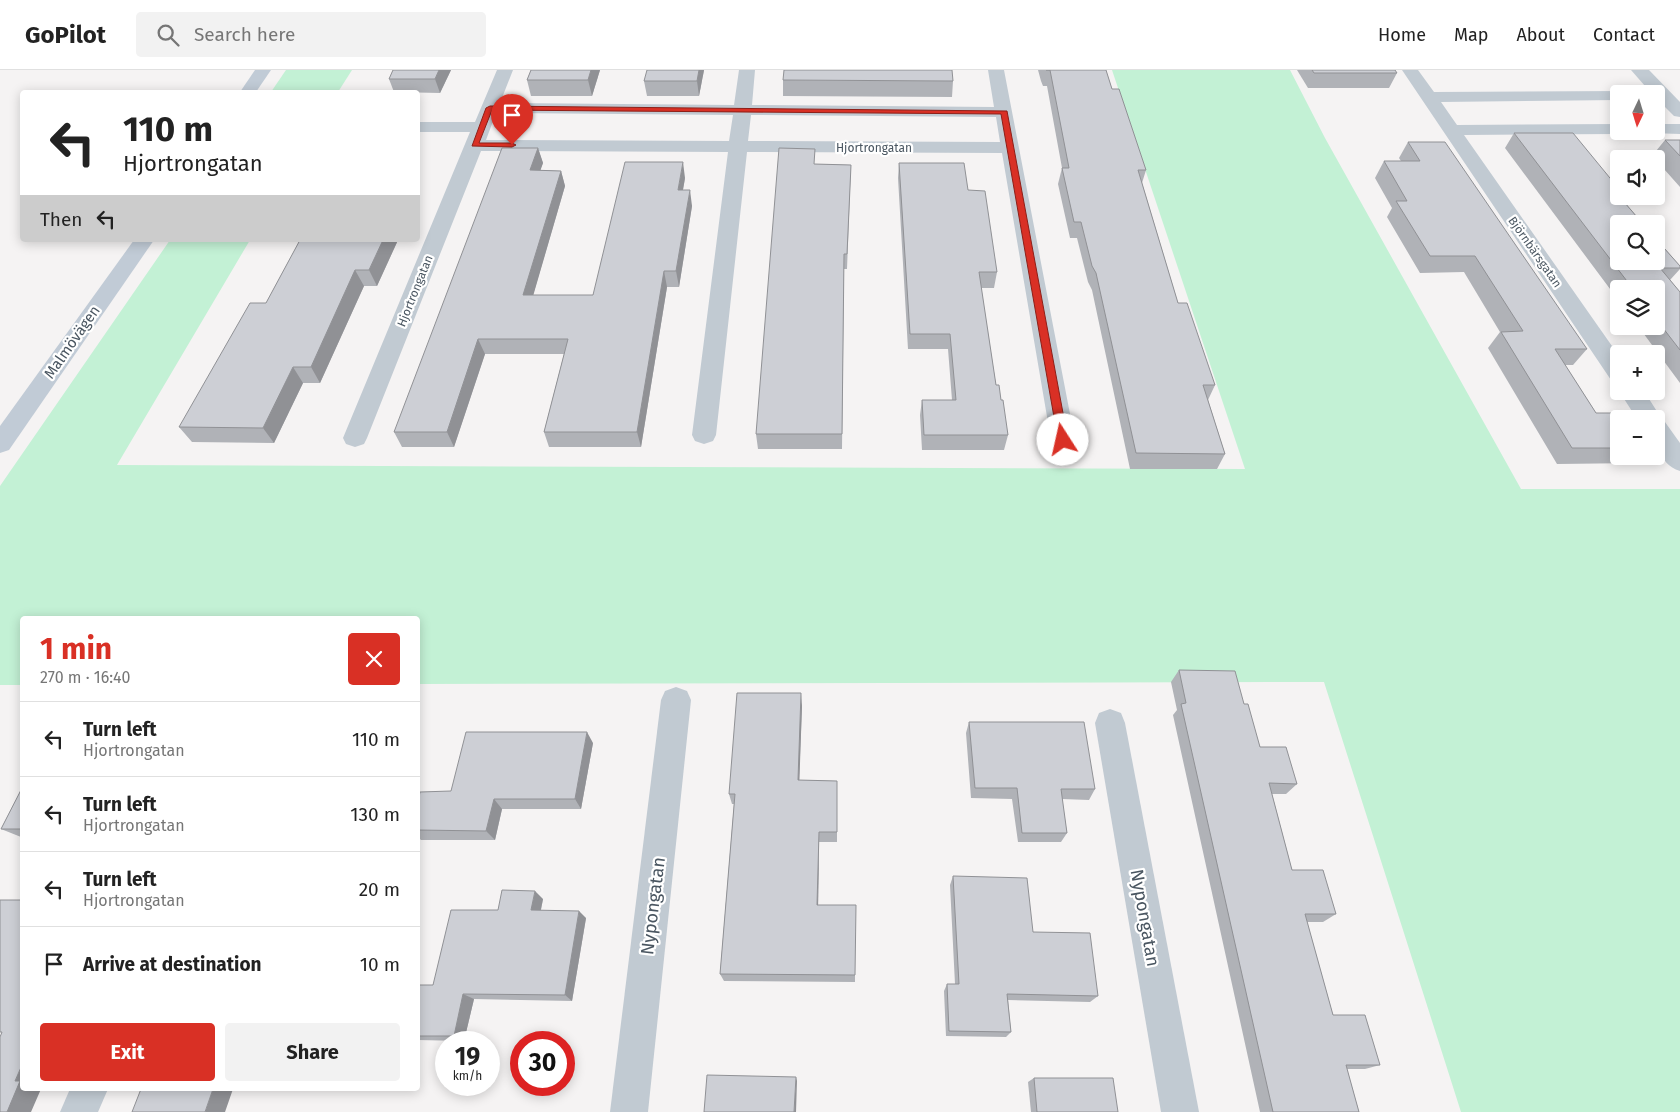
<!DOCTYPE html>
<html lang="en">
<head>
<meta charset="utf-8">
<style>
  body { margin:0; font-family:"Fira Sans",sans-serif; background:#f2f2f2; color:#222; height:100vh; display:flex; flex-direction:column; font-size:19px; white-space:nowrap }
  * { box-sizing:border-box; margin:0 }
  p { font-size:16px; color:#767676 }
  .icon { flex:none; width:28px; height:28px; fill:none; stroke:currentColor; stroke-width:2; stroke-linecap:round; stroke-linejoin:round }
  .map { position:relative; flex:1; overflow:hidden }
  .side { position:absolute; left:20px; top:546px; width:400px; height:475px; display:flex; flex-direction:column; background:#fff; border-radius:5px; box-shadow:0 2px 12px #0003 }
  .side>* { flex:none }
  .guide { position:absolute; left:20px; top:20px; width:400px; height:152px; border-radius:5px; box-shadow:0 2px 12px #0003; background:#fff; color:#222; overflow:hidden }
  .needle { width:32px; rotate:184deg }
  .buttons { position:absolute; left:1610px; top:15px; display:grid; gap:10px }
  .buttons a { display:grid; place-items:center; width:55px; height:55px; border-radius:5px; background:#fff; box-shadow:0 2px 12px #0003; font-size:25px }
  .speed { position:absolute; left:435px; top:961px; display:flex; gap:10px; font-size:25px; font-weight:700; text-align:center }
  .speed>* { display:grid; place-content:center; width:65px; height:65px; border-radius:50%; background:#fff; box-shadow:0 2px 12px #0003; line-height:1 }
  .speed small { font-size:12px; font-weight:400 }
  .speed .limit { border:8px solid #d22; background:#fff; color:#111 }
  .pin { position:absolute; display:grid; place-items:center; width:42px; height:42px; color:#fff; margin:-51px -21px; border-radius:50% 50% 50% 0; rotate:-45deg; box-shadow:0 0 5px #0007 }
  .pin .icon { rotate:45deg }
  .me { position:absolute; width:55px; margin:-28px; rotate:350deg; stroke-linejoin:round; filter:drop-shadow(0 0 4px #0008) }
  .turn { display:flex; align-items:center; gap:18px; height:105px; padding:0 20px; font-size:22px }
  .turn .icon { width:65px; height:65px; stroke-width:2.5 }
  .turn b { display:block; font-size:35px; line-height:42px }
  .then { display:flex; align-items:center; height:48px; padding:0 20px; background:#0003; gap:10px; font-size:19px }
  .round { display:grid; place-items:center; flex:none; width:52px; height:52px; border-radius:5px; background:#f2f2f2 }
  .headline { display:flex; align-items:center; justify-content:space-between; height:85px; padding:0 20px }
  h1 { font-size:30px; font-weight:700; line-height:38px; color:#d93025 }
  .primary-button { display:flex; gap:10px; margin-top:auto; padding:10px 20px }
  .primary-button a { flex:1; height:58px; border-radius:5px; background:#d93025; color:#fff; font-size:20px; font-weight:700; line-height:58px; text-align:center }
  .primary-button a+a { background:#f2f2f2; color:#222 }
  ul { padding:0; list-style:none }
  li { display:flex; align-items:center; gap:15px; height:75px; padding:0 20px; border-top:1px solid #e0e0e0 }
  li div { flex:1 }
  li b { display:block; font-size:19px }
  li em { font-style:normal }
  header { display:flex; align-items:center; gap:30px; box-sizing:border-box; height:70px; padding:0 25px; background:#fff; border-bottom:1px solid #e0e0e0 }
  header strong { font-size:24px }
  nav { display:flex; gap:28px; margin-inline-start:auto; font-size:18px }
  .search { width:350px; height:45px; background:#f2f2f2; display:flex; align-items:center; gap:12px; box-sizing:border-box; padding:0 18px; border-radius:5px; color:#767676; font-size:19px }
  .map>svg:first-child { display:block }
  .green { fill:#c3f1d5 }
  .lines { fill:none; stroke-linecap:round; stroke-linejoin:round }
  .minor { fill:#c1cad2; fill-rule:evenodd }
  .secondary { fill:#c1cbd6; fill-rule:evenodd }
  .wall { fill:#b0b2b7 }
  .shaded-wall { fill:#909195 }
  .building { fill:#cdcfd5; stroke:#909195 }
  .route { fill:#d93025; stroke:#8d1f18 }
  .labels { text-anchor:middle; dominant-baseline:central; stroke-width:4.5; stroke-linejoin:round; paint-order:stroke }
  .far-street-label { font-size:12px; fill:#4a5661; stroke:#fff }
  .street-label { font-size:15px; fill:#4a5661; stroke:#fff }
  .near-street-label { font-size:18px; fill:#4a5661; stroke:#fff }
</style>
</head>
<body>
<header>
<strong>GoPilot</strong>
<div class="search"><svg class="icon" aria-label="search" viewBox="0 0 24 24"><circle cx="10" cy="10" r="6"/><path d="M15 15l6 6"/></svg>Search here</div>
<nav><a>Home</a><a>Map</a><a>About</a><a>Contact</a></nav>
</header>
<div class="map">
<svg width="1680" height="1042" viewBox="0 0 1680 1042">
  <rect width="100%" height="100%" fill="#f5f3f3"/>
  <g class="green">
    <polygon points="286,0 352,0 338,22 271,22"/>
    <polygon points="1112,0 1290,0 1325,68 1521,419 1680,419 1680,1042 1461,1042 1324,612 418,614 418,549 22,549 22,615 0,615 0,416 170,170 250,170 117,395 1245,399"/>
  </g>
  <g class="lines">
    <g class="minor">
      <path d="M497 0H513L500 33 734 35 739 0H755L752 35 994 37 988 0H1004L1075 370 1072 376 1063 379 1054 376 1051 370 1002 83 747 82 716 365 713 371 704 374 695 371 692 365 728 82 481 81 367 368 364 374 355 377 346 374 343 368 470 62H418V52H475ZM496 43 733 45 729 71 486 70ZM751 45 996 47 1000 72 748 71Z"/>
      <polygon points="1402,0 1418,0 1434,22 1625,21 1627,24 1619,24 1619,30 1441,32 1457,55 1619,54 1619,61 1626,61 1619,64 1464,65 1619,286 1619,312 1611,310"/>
      <polygon points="1631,0 1649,0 1680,32 1680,47 1674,46 1656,28 1656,24 1652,24"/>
      <polygon points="1656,54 1680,54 1680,64 1650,63 1649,61 1656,61"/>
      <path d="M1619 321H1644L1658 343 1661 351 1665 352 1680 373V401C1657 394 1656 369 1656 349H1637Z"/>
      <polygon points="676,617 687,621 691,630 648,1042 610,1042 661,630 665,621"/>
      <polygon points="1110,639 1121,643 1125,653 1199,1042 1161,1042 1095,653 1099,643"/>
      <polygon points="70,1019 108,1019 98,1042 60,1042"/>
    </g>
    <g class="secondary">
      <polygon points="255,0 271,0 256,22 240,22"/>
      <polygon points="134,170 154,170 9,380 0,383 0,356"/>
    </g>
  </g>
  <g class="wall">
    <polygon points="393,0 451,0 440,23 394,22 389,9"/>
    <polygon points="531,0 600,0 592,26 531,26 527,10"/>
    <polygon points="704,0 699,26 647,26 644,11"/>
    <polygon points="1038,0 1106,0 1112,19 1146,100 1142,113 1178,233 1215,315 1208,330 1225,384 1217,399 1130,399 1092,220 1088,212 1077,168 1070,168 1058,114 1062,98 1047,16 1043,16 1041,11"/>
    <polygon points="1297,0 1395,0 1397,3 1389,18 1308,18"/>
    <polygon points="783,10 953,11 952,27 783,26"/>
    <polygon points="1514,63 1619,119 1619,120 1616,123 1680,196 1680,199 1670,210 1680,222 1680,313 1638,256 1656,256 1656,219 1619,219 1619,231 1505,78"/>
    <polygon points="1665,70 1680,70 1680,117 1656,90 1656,89 1655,89 1652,86"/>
    <polygon points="1408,72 1587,279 1573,295 1565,295 1596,343 1619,349 1619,386 1647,386 1639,393 1557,394 1488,278 1500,262 1464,202 1420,203 1387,147 1392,138 1375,108 1384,91 1401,91 1399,88"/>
    <polygon points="538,78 543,93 540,100 561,101 565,116 533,225 593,225 685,108 683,120 692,136 679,217 667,217 641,377 549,377 544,362 564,284 485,284 454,377 402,377 394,362"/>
    <polygon points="899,93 968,120 997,202 994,218 981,218 996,315 1001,330 1008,365 1004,380 922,380 920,345 922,330 952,330 948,279 908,279 898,108"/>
    <polygon points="815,94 851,95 847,199 844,199 842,379 758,379 756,364"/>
    <polygon points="300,170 398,170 377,216 364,216 320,313 303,313 274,373 192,372 179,357 266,233"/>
    <polygon points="1179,600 1244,634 1260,677 1297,714 1286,724 1272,724 1292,800 1336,844 1323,852 1307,852 1333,945 1380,995 1365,999 1347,999 1359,1042 1260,1042 1173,645 1177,640 1171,612"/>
    <polygon points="802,636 799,710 837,711 837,772 819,772 818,835 855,905 855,912 724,911 720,904 734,734 732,734 729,724"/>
    <polygon points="969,652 1095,719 1089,730 1062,729 1067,763 1061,772 1018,772 1012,729 971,728 966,663"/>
    <polygon points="593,673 581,739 502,739 495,770 421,770 418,767 418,733"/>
    <polygon points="22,718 22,768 21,767 1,759"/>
    <polygon points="953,806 1033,862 1098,926 1090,932 1008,930 1011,962 1006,967 946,966 944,921 947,914 955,914 950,815"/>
    <polygon points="543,829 541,840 586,848 572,931 474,929 464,971 418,970 418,915 433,915 498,840"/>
    <polygon points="1034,1008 1118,1042 1031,1042 1028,1012"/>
  </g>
  <g class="shaded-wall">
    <polygon points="439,0 451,0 440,23 435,9"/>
    <polygon points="591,0 600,0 592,26 588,10"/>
    <polygon points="699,0 704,0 699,26 697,11"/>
    <polygon points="538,78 543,93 535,116 530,100"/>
    <polygon points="683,92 685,108 680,136 678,120"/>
    <polygon points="561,101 565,116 529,240 523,225"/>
    <polygon points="690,120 692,136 679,217 676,201"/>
    <polygon points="383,170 398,170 377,216 369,200"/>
    <polygon points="355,200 364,216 320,313 311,297"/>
    <polygon points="664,201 667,217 641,377 637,362"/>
    <polygon points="478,269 485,284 454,377 447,362"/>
    <polygon points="293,297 303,313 274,373 263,358"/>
    <polygon points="801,623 802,636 799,722 798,710"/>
    <polygon points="587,662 593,673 581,739 575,729"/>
    <polygon points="494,729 502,739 495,770 486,761"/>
    <polygon points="819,762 819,772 818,843 817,835"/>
    <polygon points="535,821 543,829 539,848 531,840"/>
    <polygon points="579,841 586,848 572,931 565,925"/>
    <polygon points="463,924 474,929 464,971 454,966"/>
    <polygon points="22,995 22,1019 41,1019 31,1042 7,1042 15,1011"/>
    <polygon points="796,1007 797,1011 796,1042 794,1042"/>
    <polygon points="213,1019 233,1019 225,1042 205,1042"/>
  </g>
  <g class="building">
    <polygon points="393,0 439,0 435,9 389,9"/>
    <polygon points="531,0 591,0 588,10 527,10"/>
    <polygon points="647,0 699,0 697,11 644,11"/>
    <polygon points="784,0 952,0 953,11 783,10"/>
    <polygon points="1046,0 1106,0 1112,19 1119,19 1146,100 1138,100 1178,233 1187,233 1215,315 1203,315 1225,384 1136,383 1096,203 1092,196 1081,152 1074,152 1062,98 1069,98 1050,0"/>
    <polygon points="1312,0 1395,0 1397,3 1314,3"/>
    <polygon points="1514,63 1573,63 1619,119 1613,119 1643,154 1619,154 1619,191 1656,191 1656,169 1680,196 1680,198 1660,198 1680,222 1680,280 1656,249 1656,219 1633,219"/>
    <polygon points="1665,70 1680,70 1680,86"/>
    <polygon points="1408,72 1445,72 1587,279 1555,279 1596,343 1632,343 1636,349 1619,349 1619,378 1572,378 1501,262 1523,261 1475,186 1430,186 1396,131 1407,131 1384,91 1420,91"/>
    <polygon points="502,78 538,78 530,100 561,101 523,225 593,225 625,92 683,92 678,120 690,120 676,201 664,201 637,362 544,362 568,269 478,269 447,362 394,362"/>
    <polygon points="779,78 815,79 814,94 851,95 847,184 844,184 842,364 756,364"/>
    <polygon points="899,93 964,93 968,120 985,121 997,202 979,202 996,315 999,315 1001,330 1003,330 1008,365 924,365 922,330 956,330 950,264 910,264"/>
    <polygon points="300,170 383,170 369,200 355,200 311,297 293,297 263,358 179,357 250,233 266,233"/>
    <polygon points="1179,600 1235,601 1244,634 1248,634 1260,677 1286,677 1297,714 1269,713 1292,800 1323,800 1336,844 1305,844 1333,945 1365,945 1380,995 1346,995 1359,1042 1273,1042 1181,634 1186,633"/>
    <polygon points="737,623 801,623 798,710 837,711 837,762 819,762 817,835 856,835 855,905 720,904 735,724 729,724"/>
    <polygon points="969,652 1084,652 1095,719 1061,719 1067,763 1022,763 1017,718 975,718"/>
    <polygon points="466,662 587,662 575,729 494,729 486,761 418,760 418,733 420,722 451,721"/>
    <polygon points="22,718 22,759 1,759"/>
    <polygon points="953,806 1027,808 1033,862 1090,863 1098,926 1007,924 1011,962 949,961 947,914 959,914"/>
    <polygon points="502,820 535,821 531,840 579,841 565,925 463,924 454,966 418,966 418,915 433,915 451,840 498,840"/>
    <polygon points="0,830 22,830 22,995 15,1011 20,1011 7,1042 0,1042 0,967 2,962 0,962"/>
    <polygon points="707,1005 796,1007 794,1042 704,1042"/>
    <polygon points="1034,1008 1113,1008 1118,1042 1037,1042"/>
    <polygon points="141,1019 213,1019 205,1042 132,1042"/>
  </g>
  <polygon class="route" points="490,36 1007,41 1068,370 1067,373 1060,373 1058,370 1001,44 492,40 479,73 512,73 516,75 512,77 472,76 486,38"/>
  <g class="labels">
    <g class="far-street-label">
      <text x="874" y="78">Hjortrongatan</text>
      <text transform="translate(1535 182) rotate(55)">Björnbärsgatan</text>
      <text transform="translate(415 221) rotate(-68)">Hjortrongatan</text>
    </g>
    <g class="street-label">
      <text transform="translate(72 272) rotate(-55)">Malmövägen</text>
    </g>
    <g class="near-street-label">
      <text transform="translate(653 836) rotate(-83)">Nypongatan</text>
      <text transform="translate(1145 848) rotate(80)">Nypongatan</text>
    </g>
  </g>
</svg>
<div class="buttons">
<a><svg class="needle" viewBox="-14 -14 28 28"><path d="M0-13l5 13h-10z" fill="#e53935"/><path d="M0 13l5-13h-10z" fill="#767676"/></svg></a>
<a><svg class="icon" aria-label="sound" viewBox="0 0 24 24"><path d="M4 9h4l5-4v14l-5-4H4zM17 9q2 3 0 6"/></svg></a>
<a><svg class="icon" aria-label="search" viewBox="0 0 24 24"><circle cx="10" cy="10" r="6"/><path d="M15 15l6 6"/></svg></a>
<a><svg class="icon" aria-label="layers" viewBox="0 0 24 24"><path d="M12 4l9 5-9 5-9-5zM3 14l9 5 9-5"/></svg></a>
<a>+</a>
<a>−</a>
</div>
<div class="speed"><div>19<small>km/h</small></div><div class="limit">30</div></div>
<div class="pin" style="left:512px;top:75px;background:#d93025"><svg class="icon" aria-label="arrive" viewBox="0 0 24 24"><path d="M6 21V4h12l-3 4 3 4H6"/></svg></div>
<svg class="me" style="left:1063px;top:370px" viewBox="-20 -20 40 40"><circle r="19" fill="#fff"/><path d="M0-13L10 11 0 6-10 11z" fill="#d93025"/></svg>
<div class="guide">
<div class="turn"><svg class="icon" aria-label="left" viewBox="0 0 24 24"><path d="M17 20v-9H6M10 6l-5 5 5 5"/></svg><div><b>110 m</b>Hjortrongatan</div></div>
<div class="then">Then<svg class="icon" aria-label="left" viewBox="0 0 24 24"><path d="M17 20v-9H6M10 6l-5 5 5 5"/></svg></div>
</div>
<section class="side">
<div class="headline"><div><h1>1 min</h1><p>270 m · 16:40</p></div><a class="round" style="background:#d93025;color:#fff"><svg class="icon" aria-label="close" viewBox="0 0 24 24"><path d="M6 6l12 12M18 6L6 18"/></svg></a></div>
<ul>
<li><svg class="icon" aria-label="left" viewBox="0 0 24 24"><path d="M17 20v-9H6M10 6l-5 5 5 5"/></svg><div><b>Turn left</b><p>Hjortrongatan</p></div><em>110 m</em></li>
<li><svg class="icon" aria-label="left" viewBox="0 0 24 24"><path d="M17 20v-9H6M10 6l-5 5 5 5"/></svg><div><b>Turn left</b><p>Hjortrongatan</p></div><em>130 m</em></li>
<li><svg class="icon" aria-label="left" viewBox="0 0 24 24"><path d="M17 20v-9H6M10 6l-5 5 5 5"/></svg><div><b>Turn left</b><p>Hjortrongatan</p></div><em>20 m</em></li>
<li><svg class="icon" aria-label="arrive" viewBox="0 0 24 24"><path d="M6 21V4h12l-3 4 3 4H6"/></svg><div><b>Arrive at destination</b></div><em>10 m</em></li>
</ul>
<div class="primary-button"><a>Exit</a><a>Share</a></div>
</section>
</div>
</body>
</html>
